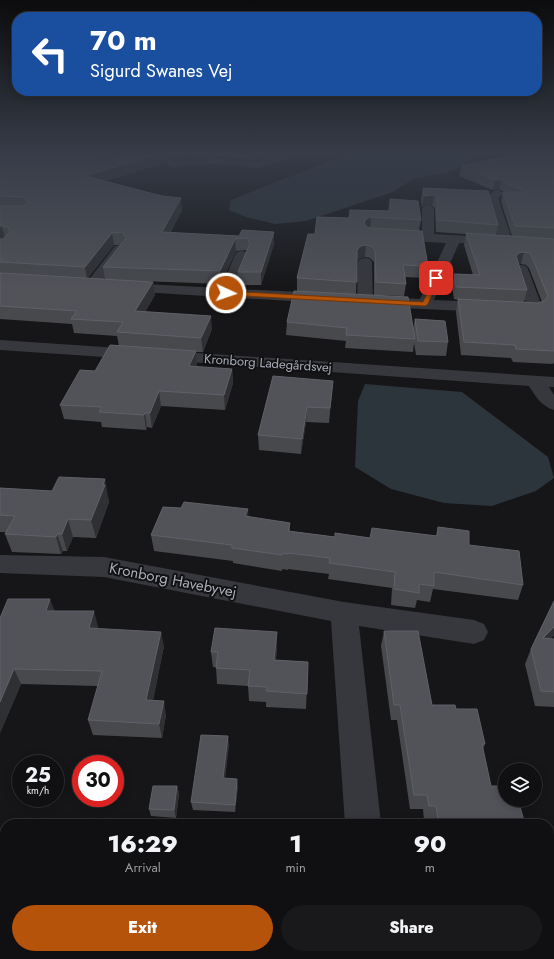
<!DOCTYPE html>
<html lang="en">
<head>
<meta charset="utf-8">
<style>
  body { margin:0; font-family:Jost,sans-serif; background:#19191b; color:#f1f3f6; height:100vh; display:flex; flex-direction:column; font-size:15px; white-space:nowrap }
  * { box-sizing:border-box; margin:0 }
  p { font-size:13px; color:#9c9d9f }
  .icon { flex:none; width:22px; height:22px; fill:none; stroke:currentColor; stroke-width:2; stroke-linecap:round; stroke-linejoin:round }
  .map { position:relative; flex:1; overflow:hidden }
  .side { position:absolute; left:0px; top:819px; width:554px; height:140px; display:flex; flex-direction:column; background:#101012; border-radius:16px 16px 0 0; box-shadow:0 2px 10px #0003,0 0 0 1px #303032 }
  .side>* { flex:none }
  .guide { position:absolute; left:12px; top:12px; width:530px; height:84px; border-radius:16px; box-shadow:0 2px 10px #0003,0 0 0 1px #303032; background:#1a4fa0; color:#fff; overflow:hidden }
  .tools { position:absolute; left:498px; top:763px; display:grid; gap:8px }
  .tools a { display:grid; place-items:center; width:44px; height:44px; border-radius:50%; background:#101012; box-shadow:0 2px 10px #0003,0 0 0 1px #303032; font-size:20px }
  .speed { position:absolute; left:12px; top:755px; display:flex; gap:8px; font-size:20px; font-weight:700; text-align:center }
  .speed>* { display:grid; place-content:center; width:52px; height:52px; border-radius:50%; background:#101012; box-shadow:0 2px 10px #0003,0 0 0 1px #303032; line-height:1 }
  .speed small { font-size:10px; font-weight:400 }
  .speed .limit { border:6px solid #d22; background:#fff; color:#111 }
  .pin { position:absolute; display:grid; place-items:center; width:34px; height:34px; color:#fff; margin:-17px; border-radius:8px; box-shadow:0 2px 6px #0006 }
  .me { position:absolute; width:44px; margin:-22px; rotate:93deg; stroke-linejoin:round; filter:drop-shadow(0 0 3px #0008) }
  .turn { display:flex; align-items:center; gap:14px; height:84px; padding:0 12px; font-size:18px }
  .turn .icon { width:52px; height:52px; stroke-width:2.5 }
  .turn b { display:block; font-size:28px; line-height:34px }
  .eta { display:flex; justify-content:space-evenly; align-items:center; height:68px; text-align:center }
  .eta b { font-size:24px; font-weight:800; line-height:28px }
  .primary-button { display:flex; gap:8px; margin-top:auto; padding:8px 12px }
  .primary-button a { flex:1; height:46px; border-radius:24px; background:#b45309; color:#fff; font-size:16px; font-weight:800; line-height:46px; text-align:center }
  .primary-button a+a { background:#19191b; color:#f1f3f6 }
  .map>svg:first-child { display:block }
  .water { fill:#2c353c }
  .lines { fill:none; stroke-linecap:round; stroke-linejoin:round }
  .minor { fill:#37383d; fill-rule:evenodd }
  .wall { fill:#47494d; fill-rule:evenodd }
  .shaded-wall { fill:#2f3033 }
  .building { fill:#525359; stroke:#5f6168 }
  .route { fill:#b45309; stroke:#753606 }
  .labels { text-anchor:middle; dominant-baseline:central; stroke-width:4; stroke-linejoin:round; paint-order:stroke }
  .far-street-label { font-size:13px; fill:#a8adb8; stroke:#111113 }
  .street-label { font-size:15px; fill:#a8adb8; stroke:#111113 }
</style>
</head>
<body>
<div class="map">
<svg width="554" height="959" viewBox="0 0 554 959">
  <rect width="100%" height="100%" fill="#161618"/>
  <g class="water">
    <polygon points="351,154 478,154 475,158 457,169 445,173 413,179 393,192 306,221 275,224 246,217 229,210 231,200 278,181"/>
    <polygon points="365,384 462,392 548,457 554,478 536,491 492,506 444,503 391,489 355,467 358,401"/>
  </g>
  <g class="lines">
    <g class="minor">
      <polygon points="145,154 159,154 174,161 216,158 257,162 281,154 292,154 289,158 258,168 216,164 172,167"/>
      <polygon points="498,190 504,193 498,198 513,242 511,245 501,245 499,242 486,197 494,191"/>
      <polygon points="428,205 432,207 434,209 434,234 467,236 472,237 473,240 472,243 459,243 434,300 526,304 514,269 516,266 521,265 526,266 528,269 543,309 540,312 535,314 379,307 374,305 372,302 365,306 360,304 357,301 358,262 360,259 365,258 370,259 372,262 373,300 379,297 420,299 446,243 393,240 388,239 387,236 388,233 393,232 422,234 422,209 424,207"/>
      <polygon points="120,245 125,246 127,249 97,288 92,289 87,288 85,285 87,282 115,246"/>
      <polygon points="242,251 247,252 249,255 235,289 323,293 328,295 331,298 328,301 323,303 124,291 119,290 117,287 119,284 124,283 221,288 235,255 237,252"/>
      <polygon points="0,340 134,349 140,350 143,354 140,358 134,359 0,350"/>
      <path d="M167 351 554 377V387H549L554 395V410C541 406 536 397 529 386L161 360 158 356 161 352Z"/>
      <polygon points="0,555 104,557 344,602 474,620 484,624 488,632 484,640 474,644 359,626 381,824 345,824 331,621 104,577 0,573"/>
      <polygon points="355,954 395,954 396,959 356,959"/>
    </g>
  </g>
  <g class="wall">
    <path d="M0 154H161L162 164 105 181 182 210 170 233 239 236 274 232V244L261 285H238V272L247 250 236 251 221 284 142 281 153 282 155 295 145 312 212 329 203 352H196L197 365V367L232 369 233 383 225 410 161 406 152 428 147 427 146 430 102 427 101 422 64 419 60 405 95 371 119 346 117 336 74 333 72 324 0 319ZM114 245H121L103 267 105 279 88 278Z"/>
    <polygon points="163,154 275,154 257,160 216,156 174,159"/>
    <path d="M508 154H554V362L553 364 513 362 511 358 461 355 456 312 458 300 454 299 452 286 454 274 473 275 464 245 466 234 436 232 435 208 432 206 422 207 421 199 423 188 498 225 496 235 512 236 501 202 503 192H505L499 189 493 190 459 176 461 166 509 156ZM518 264H521L526 265 529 268 542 302 538 303 524 302 527 290Z"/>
    <polygon points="390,199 421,220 419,230 428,266 426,278 405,277 406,284 404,296 374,295 374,262 370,258 365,257 360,258 357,261 356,294 413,329 415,319 448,342 446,356 416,355 414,343 413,352 345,348 346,341 286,335 287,322 297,291 297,278 315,234 349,218 388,211"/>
    <polygon points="333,381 329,423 306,422 301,454 259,450 258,435"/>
    <polygon points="0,488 108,497 109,502 96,538 73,537 67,551 63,551 61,554 12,552 5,534 6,532 0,532"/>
    <polygon points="181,508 248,509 248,517 290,523 290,531 335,537 370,538 436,536 438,527 469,545 523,585 518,600 433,589 430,602 417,600 415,608 391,605 392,588 328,579 329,574 288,569 288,570 282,569 282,571 233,563 233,561 154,551 151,535"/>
    <polygon points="554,601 554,635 550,639 554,639 554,707 535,706 525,664 531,649"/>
    <polygon points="54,611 98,626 97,629 164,646 153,700 166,715 162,738 93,735 88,720 98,686 21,684 0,733 0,618"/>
    <polygon points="384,631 432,705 456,709 485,744 483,749 491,786 525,824 432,824 431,820 424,820 423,809 410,809 397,720 391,720 381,646"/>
    <polygon points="277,648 276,660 308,662 306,709 266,707 266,702 249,701 248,686 217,684 216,667 213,667 211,652"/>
    <polygon points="229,744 225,778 238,786 235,812 193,810 191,802"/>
    <polygon points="177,786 179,793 176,818 151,816 149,809"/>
    <polygon points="452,954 530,954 526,959 453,959"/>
  </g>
  <g class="shaded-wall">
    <polygon points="104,154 128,154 114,159 98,169 96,159"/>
    <polygon points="161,154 162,164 87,187 85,176"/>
    <polygon points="174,154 216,154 216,156 174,159"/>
    <polygon points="257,154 275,154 257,160"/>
    <polygon points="501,179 499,189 493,190 495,180"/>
    <polygon points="434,195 432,206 422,207 424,196"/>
    <polygon points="181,198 182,210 163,244 162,232"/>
    <polygon points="371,217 370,228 365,230 364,223 366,219"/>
    <polygon points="0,226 2,226 5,238 0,240"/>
    <polygon points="274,232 274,244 261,285 261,272"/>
    <polygon points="112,233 114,245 87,279 85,267"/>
    <polygon points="235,239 236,251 221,284 220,271"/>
    <polygon points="366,245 365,257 360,258 356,262 357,250 361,246"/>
    <polygon points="524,252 521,264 516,265 516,256 519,253"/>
    <polygon points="153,282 155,295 137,325 135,311"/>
    <polygon points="211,316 212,329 203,352 201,338"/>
    <polygon points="196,351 197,365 191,380 189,366"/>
    <polygon points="232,369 233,383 225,410 224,395"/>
    <polygon points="159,391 161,406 152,428 150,413"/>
    <polygon points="307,407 306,422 301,454 302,439"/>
    <polygon points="145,413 147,427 146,430 144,415"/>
    <polygon points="105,479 109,502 96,538 91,520"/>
    <polygon points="248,509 249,525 245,516"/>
    <polygon points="68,519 73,537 67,551 62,534"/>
    <polygon points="57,534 63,551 61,554 56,537"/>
    <polygon points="50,599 56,614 46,611"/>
    <polygon points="94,611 98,626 93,643 89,628"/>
    <polygon points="554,627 554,635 537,653 543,638"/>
    <polygon points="161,632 164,646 150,714 146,700"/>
    <polygon points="277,632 277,648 274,676 274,660"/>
    <polygon points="14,669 21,684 0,733 0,702"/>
    <polygon points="164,701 166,715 162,738 159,724"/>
    <polygon points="228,736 229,744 224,785 223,778"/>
    <polygon points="237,779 238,786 235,812 235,805"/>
    <polygon points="177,786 179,793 176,818 174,810"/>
  </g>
  <g class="building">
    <polygon points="0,154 104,154 96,159 103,163 128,154 159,154 85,176 162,196 181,198 162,232 239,236 242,230 274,232 261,272 238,272 250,243 247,238 235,239 220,271 103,267 126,238 123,232 112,233 85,267 0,262 0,239 3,239 10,232 8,227 2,226 0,226 0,206 24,206 28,203 24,197 0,196"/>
    <polygon points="516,154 554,154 554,228 515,226 503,192 528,192 507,184 507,182 501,179 495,180 461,166"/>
    <polygon points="423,188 488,191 498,225 437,220 437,197 434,195 424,196"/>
    <polygon points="390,199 418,201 421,220 371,217 366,219 364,223 367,227 371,228 422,231 428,266 403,265 406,284 376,282 375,250 371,246 366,245 361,246 357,250 357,282 297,278 308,234 315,234 317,217 349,218 350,210 390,211"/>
    <polygon points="466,233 554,239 554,351 516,349 515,345 464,342 458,299 538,303 544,301 548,296 532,257 529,253 524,252 519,253 516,256 527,290 456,287 454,274 480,275"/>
    <polygon points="0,273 153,282 135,311 211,316 201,338 117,332 123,322 71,319 77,311 0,306"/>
    <polygon points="294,291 408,297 415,339 346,335 347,328 287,322"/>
    <polygon points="415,319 445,321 448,342 418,341"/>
    <polygon points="110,345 196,351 189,366 232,369 224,395 159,391 150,413 145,413 144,415 99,412 102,407 60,405 80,370 95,371"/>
    <polygon points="273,376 333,381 330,408 307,407 302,439 258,435"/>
    <polygon points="59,477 105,479 103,485 105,485 91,520 68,519 62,534 57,534 56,537 5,534 15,516 0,515 0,488 52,491"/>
    <polygon points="184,502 248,509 245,516 290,523 288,531 335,537 335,533 370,538 372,528 437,536 438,527 469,531 469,545 519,551 523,585 434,572 434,586 419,584 419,593 394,589 395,572 329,563 330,558 289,553 288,554 283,553 282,555 232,548 232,545 151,535 163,507 181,508"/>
    <polygon points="8,599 50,599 46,611 94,611 89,628 161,632 146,700 164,701 159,724 88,720 102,671 14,669 0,702 0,618"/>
    <polygon points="554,601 554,627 543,638 554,639 554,692 541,691 531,649"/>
    <polygon points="215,628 277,632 274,660 308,662 307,694 266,691 267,687 248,686 250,670 216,668 218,652 211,652"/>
    <polygon points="384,631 418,631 432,705 455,705 456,709 477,709 485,744 482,744 491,786 505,786 505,800 518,800 525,824 439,824 436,806 429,806 427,795 414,795 400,705 394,705"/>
    <polygon points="201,735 228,736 223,778 237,779 235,805 191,802"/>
    <polygon points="153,786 177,786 174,810 149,809"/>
    <polygon points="23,954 332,954 333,959 22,959"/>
  </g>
  <linearGradient id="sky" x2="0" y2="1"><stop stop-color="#0c0c0d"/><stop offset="0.53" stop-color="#363c48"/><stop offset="1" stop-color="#363c48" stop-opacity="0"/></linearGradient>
  <rect width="554" height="289" fill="url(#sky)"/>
  <polygon class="route" points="436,276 439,278 428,304 425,306 226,295 222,293 226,291 423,302 434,278"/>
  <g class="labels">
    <g class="far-street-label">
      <text transform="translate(268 363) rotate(4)">Kronborg Ladegårdsvej</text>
    </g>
    <g class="street-label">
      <text transform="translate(173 580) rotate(11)">Kronborg Havebyvej</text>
    </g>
  </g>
</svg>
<div class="tools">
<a><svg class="icon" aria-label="layers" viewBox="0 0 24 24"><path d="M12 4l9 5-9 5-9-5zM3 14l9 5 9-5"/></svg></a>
</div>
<div class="speed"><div>25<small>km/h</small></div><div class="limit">30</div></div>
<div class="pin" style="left:436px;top:278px;background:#d93025"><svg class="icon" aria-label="arrive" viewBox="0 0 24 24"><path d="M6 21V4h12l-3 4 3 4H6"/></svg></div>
<svg class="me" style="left:226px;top:293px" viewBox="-20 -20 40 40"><circle r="17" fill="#b45309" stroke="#fff" stroke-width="3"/><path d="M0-11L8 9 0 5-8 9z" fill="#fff"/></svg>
<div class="guide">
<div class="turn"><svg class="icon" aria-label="left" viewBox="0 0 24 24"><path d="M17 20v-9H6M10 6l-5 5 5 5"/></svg><div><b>70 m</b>Sigurd Swanes Vej</div></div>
</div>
<section class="side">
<div class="eta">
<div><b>16:29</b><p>Arrival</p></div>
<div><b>1</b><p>min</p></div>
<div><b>90</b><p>m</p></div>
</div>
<div class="primary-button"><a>Exit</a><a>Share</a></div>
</section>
</div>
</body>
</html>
